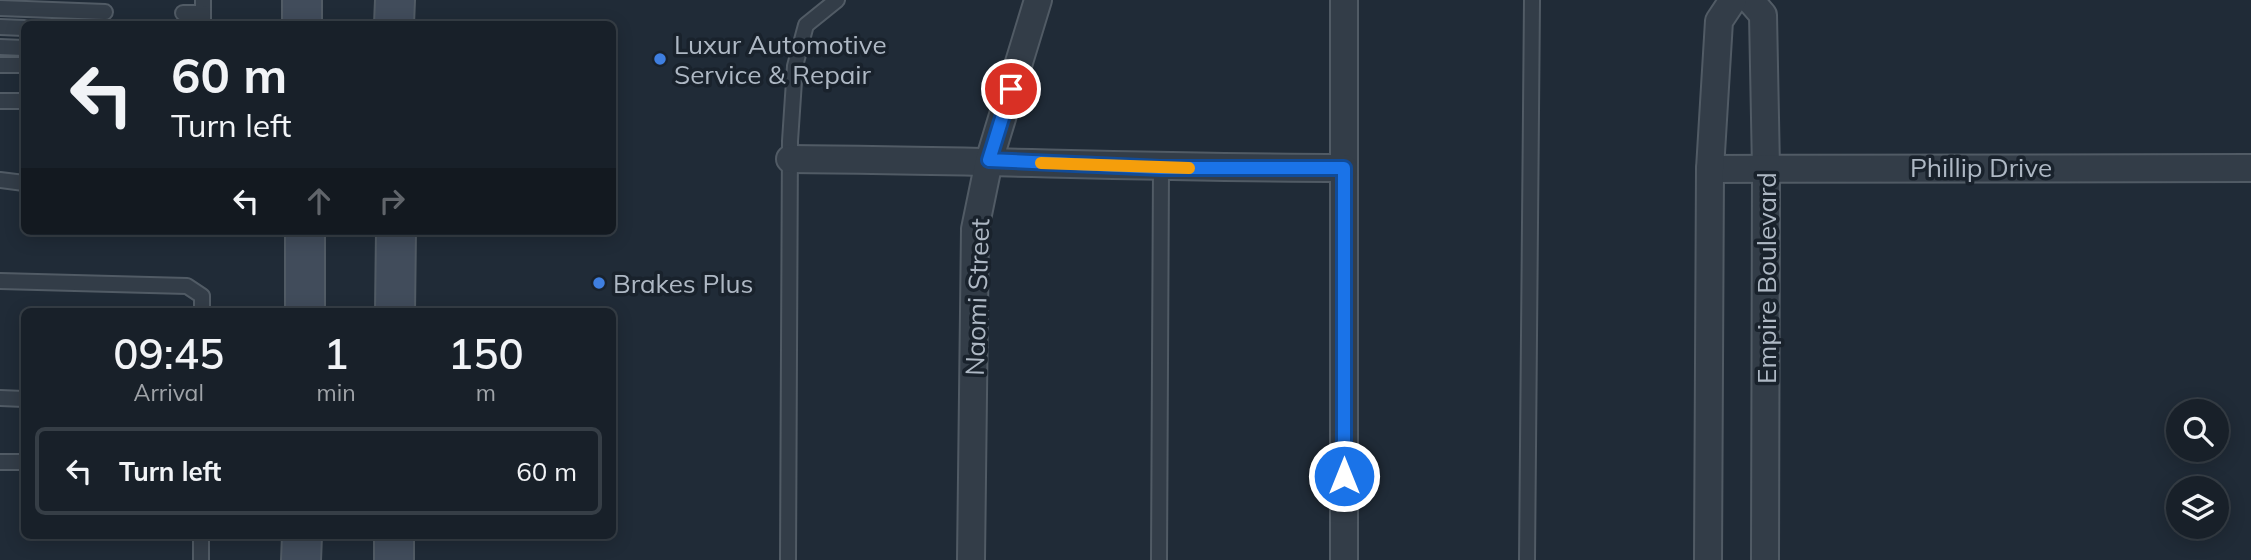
<!DOCTYPE html>
<html lang="en">
<head>
<meta charset="utf-8">
<style>
  body { margin:0; font-family:Mulish,sans-serif; background:#252d35; color:#f1f3f6; height:100vh; display:flex; flex-direction:column; font-size:26px; white-space:nowrap }
  * { box-sizing:border-box; margin:0 }
  p { font-size:23px; color:#9fa3a8 }
  .icon { flex:none; width:38px; height:38px; fill:none; stroke:currentColor; stroke-width:2; stroke-linecap:round; stroke-linejoin:round }
  .map { position:relative; flex:1; overflow:hidden }
  .drawer { position:absolute; left:21px; top:308px; width:595px; height:231px; display:flex; flex-direction:column; background:#182029; border-radius:10px; box-shadow:0 4px 18px #0003,0 0 0 2px #363e46 }
  .drawer>* { flex:none }
  .guide { position:absolute; left:21px; top:21px; width:595px; height:214px; border-radius:10px; box-shadow:0 4px 18px #0003,0 0 0 2px #363e46; background:#182029; color:#f1f3f6; overflow:hidden }
  .tools { position:absolute; left:2166px; top:399px; display:grid; gap:14px }
  .tools a { display:grid; place-items:center; width:63px; height:63px; border-radius:50%; background:#182029; box-shadow:0 4px 18px #0003,0 0 0 2px #363e46; font-size:35px }
  .pin { position:absolute; display:grid; place-items:center; width:60px; height:60px; color:#fff; margin:-30px; border:4px solid #fff; border-radius:50%; box-shadow:0 2px 7px #0007 }
  .me { position:absolute; width:77px; margin:-38px; rotate:0deg; stroke-linejoin:round; filter:drop-shadow(0 0 5px #0008) }
  .turn { display:flex; align-items:center; gap:24px; height:147px; padding:0 35px; font-size:32px }
  .turn .icon { width:91px; height:91px; stroke-width:2.5 }
  .turn b { display:block; font-size:49px; line-height:60px }
  .lanes { display:flex; align-items:center; height:66px; padding:0 35px; background:#0003; justify-content:center; gap:35px; direction:ltr }
  .lanes .off { opacity:.35 }
  .eta { display:flex; justify-content:space-evenly; align-items:center; height:119px; text-align:center }
  .eta b { font-size:42px; font-weight:600; line-height:49px }
  ul { padding:0; list-style:none }
  li { display:flex; align-items:center; gap:21px; height:88px; margin:0 14px 10px; padding:0 21px; border:4px solid #363e46; border-radius:10px }
  li div { flex:1 }
  li b { display:block; font-size:26px }
  li em { font-style:normal }
  .map>svg:first-child { display:block }
  .lines { fill:none; stroke-linecap:round; stroke-linejoin:round }
  .service-casing { stroke:#515b65; stroke-width:18 }
  .minor-casing { stroke:#515b65; stroke-width:30 }
  .secondary-casing { stroke:#515b65; stroke-width:42 }
  .service { stroke:#333d48; stroke-width:14 }
  .minor { stroke:#333d48; stroke-width:26 }
  .secondary { stroke:#414c5b; stroke-width:38 }
  .route-casing { stroke:#114b97; stroke-width:18 }
  .route { stroke:#1a73e8; stroke-width:12 }
  .slow { stroke:#f59e0b; stroke-width:12 }
  .shop-dot { fill:#3f7fe0; stroke:#19222c; stroke-width:2.5 }
  .labels { text-anchor:middle; dominant-baseline:central; stroke-width:7; stroke-linejoin:round; paint-order:stroke }
  .poi-label { font-size:26px; fill:#aeb8c4; stroke:#19222c; text-anchor:start }
  .street-label { font-size:26px; fill:#aeb8c4; stroke:#19222c }
</style>
</head>
<body>
<div class="map">
<svg width="2251" height="560" viewBox="0 0 2251 560">
  <rect width="100%" height="100%" fill="#202b37"/>
  <g class="lines">
    <g class="service-casing">
      <g id="service">
        <polyline points="203,0 203,24"/>
        <polyline points="0,8 105,12"/>
        <polyline points="183,13 203,13"/>
        <polyline points="0,27 24,28"/>
        <polyline points="0,47 24,48"/>
        <polyline points="0,65 24,65"/>
        <polyline points="0,101 24,101"/>
        <polyline points="0,180 24,183"/>
        <polyline points="0,281 187,286 202,296 202,312"/>
        <polyline points="0,398 24,399"/>
        <polyline points="0,462 24,462"/>
        <polyline points="201,560 201,536"/>
        <polyline points="788,560 790,141 795,66 806,25 837,0"/>
        <polyline points="1159,560 1161,168"/>
        <polyline points="1527,560 1532,0"/>
      </g>
    </g>
    <g class="minor-casing">
      <g id="minor">
        <polyline points="1344,0 1344,560"/>
        <polyline points="1750,0 1763,15 1766,169 1765,560"/>
        <path d="M790 159C975 160 1159 168 1344 168"/>
        <polyline points="1710,169 2251,168"/>
        <polyline points="971,560 975,229 989,161 1038,0"/>
        <polyline points="1708,560 1710,169 1719,21 1733,0"/>
      </g>
    </g>
    <g class="secondary-casing">
      <g id="secondary">
        <polyline points="302,24 302,0"/>
        <polyline points="394,24 395,0"/>
        <polyline points="305,231 305,312"/>
        <polyline points="395,312 396,231"/>
        <polyline points="301,560 302,536"/>
        <polyline points="394,560 394,536"/>
      </g>
    </g>
    <use href="#service" class="service"/>
    <use href="#minor" class="minor"/>
    <use href="#secondary" class="secondary"/>
  </g>
  <g class="lines">
    <g class="route-casing">
      <polyline id="route" points="1011,89 989,160 1161,168 1344,168 1344,476"/>
    </g>
    <use href="#route" class="route"/>
    <polyline class="slow" points="1041,163 1189,168"/>
  </g>
  <g class="shop-dot">
    <circle cx="660" cy="59" r="7"/>
    <circle cx="599" cy="283" r="7"/>
  </g>
  <g class="labels">
    <g class="poi-label">
      <text x="674" y="44">Luxur Automotive<tspan x="674" dy="30">Service &amp; Repair</tspan></text>
      <text x="613" y="283">Brakes Plus</text>
    </g>
    <g class="street-label">
      <text x="1981" y="167">Phillip Drive</text>
      <text transform="translate(1766 278) rotate(-90)">Empire Boulevard</text>
      <text transform="translate(977 297) rotate(-88)">Naomi Street</text>
    </g>
  </g>
</svg>
<div class="tools">
<a><svg class="icon" aria-label="search" viewBox="0 0 24 24"><circle cx="10" cy="10" r="6"/><path d="M15 15l6 6"/></svg></a>
<a><svg class="icon" aria-label="layers" viewBox="0 0 24 24"><path d="M12 4l9 5-9 5-9-5zM3 14l9 5 9-5"/></svg></a>
</div>
<div class="pin" style="left:1011px;top:89px;background:#d93025"><svg class="icon" aria-label="arrive" viewBox="0 0 24 24"><path d="M6 21V4h12l-3 4 3 4H6"/></svg></div>
<svg class="me" style="left:1344px;top:476px" viewBox="-20 -20 40 40"><circle r="17" fill="#1a73e8" stroke="#fff" stroke-width="3"/><path d="M0-11L8 9 0 5-8 9z" fill="#fff"/></svg>
<div class="guide">
<div class="turn"><svg class="icon" aria-label="left" viewBox="0 0 24 24"><path d="M17 20v-9H6M10 6l-5 5 5 5"/></svg><div><b>60 m</b>Turn left</div></div>
<div class="lanes"><svg class="icon" aria-label="left" viewBox="0 0 24 24"><path d="M17 20v-9H6M10 6l-5 5 5 5"/></svg><svg class="icon off" aria-label="ahead" viewBox="0 0 24 24"><path d="M12 20V5M6 11l6-6 6 6"/></svg><svg class="icon off" aria-label="right" viewBox="0 0 24 24"><path d="M7 20v-9h11M14 6l5 5-5 5"/></svg></div>
</div>
<section class="drawer">
<div class="eta">
<div><b>09:45</b><p>Arrival</p></div>
<div><b>1</b><p>min</p></div>
<div><b>150</b><p>m</p></div>
</div>
<ul>
<li><svg class="icon" aria-label="left" viewBox="0 0 24 24"><path d="M17 20v-9H6M10 6l-5 5 5 5"/></svg><div><b>Turn left</b></div><em>60 m</em></li>
</ul>
</section>
</div>
</body>
</html>
